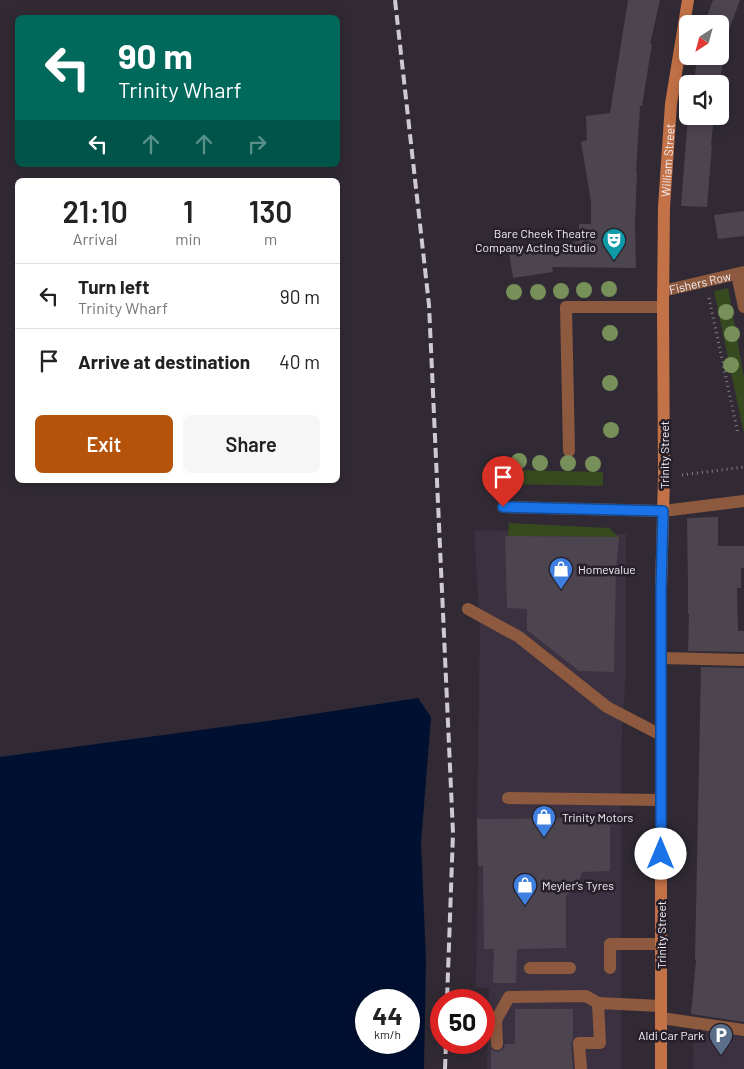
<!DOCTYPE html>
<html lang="en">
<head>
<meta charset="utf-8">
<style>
  body { margin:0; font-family:Barlow,sans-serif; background:#f6f6f6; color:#222; height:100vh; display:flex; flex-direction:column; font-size:19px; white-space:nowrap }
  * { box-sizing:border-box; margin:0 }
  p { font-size:16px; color:#767676 }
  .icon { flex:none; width:28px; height:28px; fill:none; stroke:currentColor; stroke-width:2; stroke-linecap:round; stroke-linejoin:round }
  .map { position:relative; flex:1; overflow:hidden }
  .sheet { position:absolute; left:15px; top:178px; width:325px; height:305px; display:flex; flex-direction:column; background:#fff; border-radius:8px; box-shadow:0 2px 12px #0003 }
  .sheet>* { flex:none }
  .banner { position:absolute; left:15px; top:15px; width:325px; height:152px; border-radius:8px; box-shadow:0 2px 12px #0003; background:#00695c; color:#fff; overflow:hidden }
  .needle { width:32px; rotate:216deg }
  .buttons { position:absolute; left:679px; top:15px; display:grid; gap:10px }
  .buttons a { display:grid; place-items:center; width:50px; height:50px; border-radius:8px; background:#fff; box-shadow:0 2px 12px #0003; font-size:25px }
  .speed { position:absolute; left:355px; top:989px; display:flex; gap:10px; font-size:25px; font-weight:700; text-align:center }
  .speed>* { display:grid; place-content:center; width:65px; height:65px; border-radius:50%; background:#fff; box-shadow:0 2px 12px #0003; line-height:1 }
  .speed small { font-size:12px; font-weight:400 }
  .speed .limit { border:8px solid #d22; background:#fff; color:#111 }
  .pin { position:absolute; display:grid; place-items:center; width:42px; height:42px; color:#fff; margin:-51px -21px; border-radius:50% 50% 50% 0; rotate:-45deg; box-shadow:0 0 5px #0007 }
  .pin .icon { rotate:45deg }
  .me { position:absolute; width:55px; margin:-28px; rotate:0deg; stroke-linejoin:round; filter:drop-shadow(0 0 4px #0008) }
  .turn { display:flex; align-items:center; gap:18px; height:105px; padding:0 20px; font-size:22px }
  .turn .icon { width:65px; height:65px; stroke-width:2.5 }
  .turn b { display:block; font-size:35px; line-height:42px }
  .lanes { display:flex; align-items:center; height:48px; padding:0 20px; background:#0003; justify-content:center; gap:25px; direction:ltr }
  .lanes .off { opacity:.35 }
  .eta { display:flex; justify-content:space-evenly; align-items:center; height:85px; text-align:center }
  .eta b { font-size:30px; font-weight:600; line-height:35px }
  .button { display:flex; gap:10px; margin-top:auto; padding:10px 20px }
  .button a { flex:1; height:58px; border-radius:8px; background:#b45309; color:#fff; font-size:20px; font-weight:600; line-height:58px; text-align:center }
  .button a+a { background:#f6f6f6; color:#222 }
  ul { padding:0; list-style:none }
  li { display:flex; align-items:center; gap:15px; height:65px; padding:0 20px; border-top:1px solid #e0e0e0 }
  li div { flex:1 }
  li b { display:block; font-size:19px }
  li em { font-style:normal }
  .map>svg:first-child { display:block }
  .built { fill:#3c3141 }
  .green { fill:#374a1f }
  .water { fill:#001030; fill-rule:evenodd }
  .building { fill:#4c444f }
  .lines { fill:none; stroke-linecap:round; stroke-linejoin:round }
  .path { stroke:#837d86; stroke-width:3; stroke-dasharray:1 4; stroke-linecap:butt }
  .lane { stroke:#8d5a3f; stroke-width:12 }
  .street { stroke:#8d5a3f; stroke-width:12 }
  .secondary { stroke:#c37146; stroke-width:12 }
  .rail { stroke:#cfcad1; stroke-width:4; stroke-dasharray:10 5; stroke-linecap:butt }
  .tree { fill:#778f59 }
  .route-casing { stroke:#114b97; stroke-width:12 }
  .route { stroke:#1a73e8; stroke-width:9 }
  .labels { text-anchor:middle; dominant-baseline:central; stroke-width:5; stroke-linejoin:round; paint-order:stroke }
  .street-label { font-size:12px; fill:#f3eff5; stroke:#27202a }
  .poi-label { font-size:12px; fill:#f3eff5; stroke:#27202a; text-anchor:start }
</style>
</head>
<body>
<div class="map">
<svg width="744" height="1069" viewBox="0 0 744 1069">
  <rect width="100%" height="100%" fill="#312a34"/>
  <g class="built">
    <polygon points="474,530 626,534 626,671 621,749 621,1069 487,1069 489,988 476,987 478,866 477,819 480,628"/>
    <polygon points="694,1029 744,1037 744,1069 693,1069"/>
  </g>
  <g class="green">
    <polygon points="728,288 744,377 744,434 714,291"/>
    <polygon points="509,470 603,472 603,486 509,484"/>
    <polygon points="509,523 609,528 619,537 508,536"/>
  </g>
  <path class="water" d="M418 698 431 717 421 843 426 960 424 1069H0V757L268 721ZM366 1000H409V1042H366Z"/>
  <g class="building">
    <polygon points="628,0 660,0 650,44 652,44 650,56 642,106 640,106 636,172 637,172 635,223 636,268 552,267 553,272 513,278 509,252 579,241 579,224 591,224 591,202 581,142 587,140 586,116 610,113"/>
    <polygon points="713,0 740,0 729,30 719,84 693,84 698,56 720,56 720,24 704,24"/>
    <polygon points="688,116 714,116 711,145 712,145 707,207 681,206"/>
    <polygon points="744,211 744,236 718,239 714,215"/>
    <polygon points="718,517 718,546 744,546 744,568 741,568 741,588 737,588 738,631 744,631 744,652 688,651 689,614 688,614 688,588 687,518"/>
    <polygon points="505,536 619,537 616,571 614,672 579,671 527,630 527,609 507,608"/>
    <polygon points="701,667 744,668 744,1022 691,1014 696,960 695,960"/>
    <polygon points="610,818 610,871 582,872 576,889 566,895 566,948 517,949 516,983 493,983 494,949 484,949 483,866 478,866 477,819"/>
    <polygon points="515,1009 573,1009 573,1038 571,1044 573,1069 491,1069 491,1049 494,1051 498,1052 504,1048 505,1044 515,1044"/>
  </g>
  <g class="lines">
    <g class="path">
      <polyline points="709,298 738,434"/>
      <polyline points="682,475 744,467"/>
    </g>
    <g class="lane">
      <polyline points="569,451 566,307 663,307"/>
      <polyline points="468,609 519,637 607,707 661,735"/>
      <polyline points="508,798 661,800"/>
      <polyline points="530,968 570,968"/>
      <polyline points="610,968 610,944 661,944"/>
      <polyline points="497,1044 496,1020 509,997 586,996 598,1003"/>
      <polyline points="581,1069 579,1043 600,1043 598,1003 661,1006"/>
    </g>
    <g class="street">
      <polyline points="737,274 744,307"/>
      <path id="s1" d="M663 291 744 272"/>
      <polyline points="503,507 663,511 744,501"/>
      <polyline points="661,658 744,660"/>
      <polyline points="661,1018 744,1030"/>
    </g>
    <path class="secondary" id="s2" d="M661 1069V590L664 477 663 307 664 207 671 104 688 0"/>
    <g class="rail">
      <polyline points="395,0 429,305 453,833 447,1000"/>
      <polyline points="445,1069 446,1042"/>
    </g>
  </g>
  <g class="tree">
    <circle cx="609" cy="289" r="8"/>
    <circle cx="584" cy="290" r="8"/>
    <circle cx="561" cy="291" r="8"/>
    <circle cx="514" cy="292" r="8"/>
    <circle cx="538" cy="292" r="8"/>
    <circle cx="726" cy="312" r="8"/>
    <circle cx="610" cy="333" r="8"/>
    <circle cx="732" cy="334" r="8"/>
    <circle cx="731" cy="365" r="8"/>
    <circle cx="610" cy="383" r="8"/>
    <circle cx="611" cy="430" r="8"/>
    <circle cx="519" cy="461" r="8"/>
    <circle cx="540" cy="463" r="8"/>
    <circle cx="568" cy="463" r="8"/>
    <circle cx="593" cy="464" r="8"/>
  </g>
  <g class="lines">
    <g class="route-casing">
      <polyline id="route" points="503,507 663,511 661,590 661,854"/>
    </g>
    <use href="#route" class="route"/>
  </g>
  <defs>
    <g id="theatre-pin" transform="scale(1.25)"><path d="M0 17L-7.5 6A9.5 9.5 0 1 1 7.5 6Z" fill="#0f9aa8" stroke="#27202a"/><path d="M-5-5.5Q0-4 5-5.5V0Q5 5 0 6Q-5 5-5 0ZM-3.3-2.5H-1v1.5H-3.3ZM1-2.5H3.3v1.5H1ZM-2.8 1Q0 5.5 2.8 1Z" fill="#fff"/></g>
    <g id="shop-pin" transform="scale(1.25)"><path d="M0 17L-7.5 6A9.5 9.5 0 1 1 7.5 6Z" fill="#3f7fe0" stroke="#27202a"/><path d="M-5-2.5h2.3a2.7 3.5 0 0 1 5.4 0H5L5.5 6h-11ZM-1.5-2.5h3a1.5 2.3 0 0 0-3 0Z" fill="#fff"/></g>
    <g id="parking-pin" transform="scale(1.25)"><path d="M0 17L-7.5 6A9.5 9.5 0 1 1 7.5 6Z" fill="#5c6f8a" stroke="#27202a"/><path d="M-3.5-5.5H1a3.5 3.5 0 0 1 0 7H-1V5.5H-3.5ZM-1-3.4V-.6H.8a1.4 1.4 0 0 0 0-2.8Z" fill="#fff"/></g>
  </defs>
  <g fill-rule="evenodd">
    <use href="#theatre-pin" x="614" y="240"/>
    <use href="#shop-pin" x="561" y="569"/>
    <use href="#shop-pin" x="544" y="817"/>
    <use href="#shop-pin" x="525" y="885"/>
    <use href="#parking-pin" x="721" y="1035"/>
  </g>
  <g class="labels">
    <g class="street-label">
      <text stroke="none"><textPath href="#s2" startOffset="909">William Street</textPath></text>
      <text stroke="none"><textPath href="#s1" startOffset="38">Fishers Row</textPath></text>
      <text transform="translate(664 455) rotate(-90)">Trinity Street</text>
      <text transform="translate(661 935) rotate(-90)">Trinity Street</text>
    </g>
    <g class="poi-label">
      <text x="596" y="233" text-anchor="end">Bare Cheek Theatre<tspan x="596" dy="14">Company Acting Studio</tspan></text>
      <text x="578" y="569">Homevalue</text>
      <text x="562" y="817">Trinity Motors</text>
      <text x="542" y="885">Meyler's Tyres</text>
      <text x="704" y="1035" text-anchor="end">Aldi Car Park</text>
    </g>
  </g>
</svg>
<div class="buttons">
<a><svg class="needle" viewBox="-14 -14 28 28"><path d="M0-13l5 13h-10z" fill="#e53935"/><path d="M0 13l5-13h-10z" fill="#767676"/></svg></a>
<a><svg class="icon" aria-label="sound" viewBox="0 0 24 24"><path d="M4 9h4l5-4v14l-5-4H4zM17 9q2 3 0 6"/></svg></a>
</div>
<div class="speed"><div>44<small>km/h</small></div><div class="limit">50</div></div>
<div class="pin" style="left:503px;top:507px;background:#d93025"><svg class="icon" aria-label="arrive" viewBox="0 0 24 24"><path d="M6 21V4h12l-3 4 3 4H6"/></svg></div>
<svg class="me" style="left:661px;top:854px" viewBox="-20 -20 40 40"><circle r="19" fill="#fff"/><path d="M0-13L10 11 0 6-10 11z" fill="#1a73e8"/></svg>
<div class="banner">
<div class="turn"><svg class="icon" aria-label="left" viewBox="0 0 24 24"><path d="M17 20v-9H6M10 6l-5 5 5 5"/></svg><div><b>90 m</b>Trinity Wharf</div></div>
<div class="lanes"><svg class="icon" aria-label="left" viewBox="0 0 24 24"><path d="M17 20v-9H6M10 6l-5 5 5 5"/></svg><svg class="icon off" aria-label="ahead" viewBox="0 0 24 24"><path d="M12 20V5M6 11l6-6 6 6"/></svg><svg class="icon off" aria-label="ahead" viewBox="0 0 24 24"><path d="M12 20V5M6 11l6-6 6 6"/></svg><svg class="icon off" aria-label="right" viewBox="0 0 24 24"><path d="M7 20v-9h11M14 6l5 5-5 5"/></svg></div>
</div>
<section class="sheet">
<div class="eta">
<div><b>21:10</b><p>Arrival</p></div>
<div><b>1</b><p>min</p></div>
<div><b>130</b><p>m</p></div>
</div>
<ul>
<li><svg class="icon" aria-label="left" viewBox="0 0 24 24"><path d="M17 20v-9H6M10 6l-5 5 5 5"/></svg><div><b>Turn left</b><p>Trinity Wharf</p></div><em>90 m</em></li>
<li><svg class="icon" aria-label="arrive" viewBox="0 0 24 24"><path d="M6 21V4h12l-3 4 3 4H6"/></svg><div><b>Arrive at destination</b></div><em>40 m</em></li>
</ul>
<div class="button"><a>Exit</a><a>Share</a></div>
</section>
</div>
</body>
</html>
